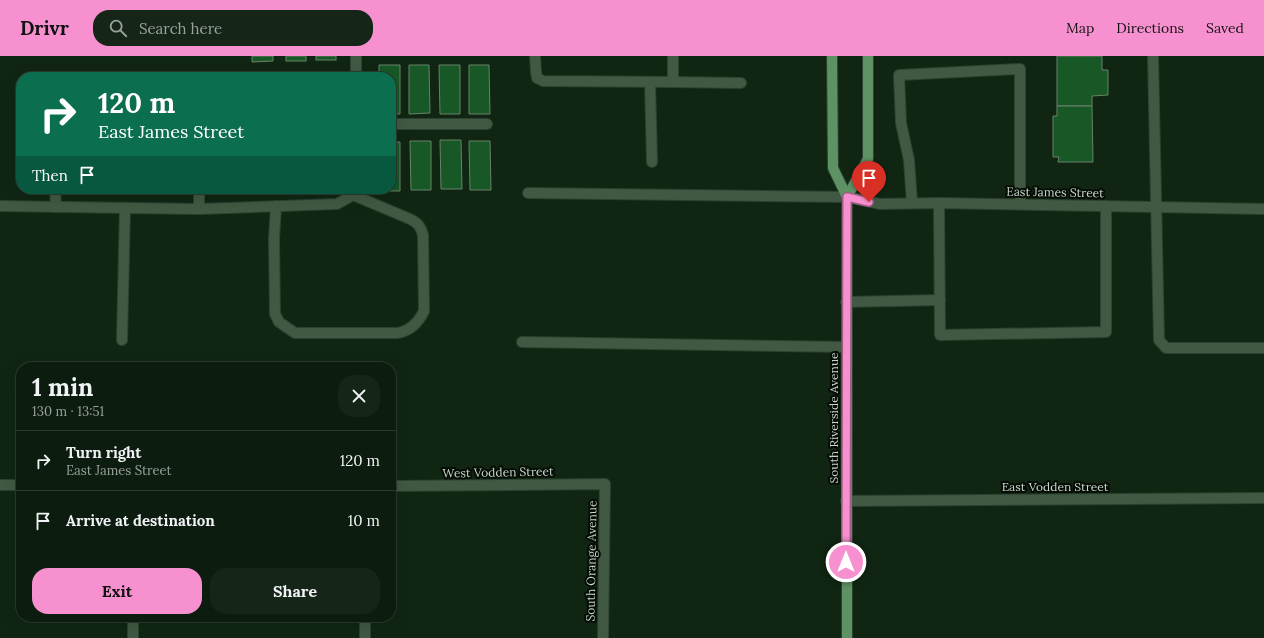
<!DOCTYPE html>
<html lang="en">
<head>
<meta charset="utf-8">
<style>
  body { margin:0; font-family:Lora,serif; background:#152517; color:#f1f3f6; height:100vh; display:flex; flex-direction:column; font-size:15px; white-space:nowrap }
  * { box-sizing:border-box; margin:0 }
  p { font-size:13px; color:#9aa19e }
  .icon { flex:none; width:22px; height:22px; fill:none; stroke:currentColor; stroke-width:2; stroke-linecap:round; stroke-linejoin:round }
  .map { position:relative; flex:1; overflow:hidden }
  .details { position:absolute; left:16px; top:306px; width:380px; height:260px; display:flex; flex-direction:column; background:#0c1c0e; border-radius:16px; box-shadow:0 4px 16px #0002,0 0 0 1px #2c3a2e }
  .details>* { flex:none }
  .hud { position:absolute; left:16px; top:16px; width:380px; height:122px; border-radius:16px; box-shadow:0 4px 16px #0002,0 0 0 1px #2c3a2e; background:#0b6e4f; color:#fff; overflow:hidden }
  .pin { position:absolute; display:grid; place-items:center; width:34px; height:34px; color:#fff; margin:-41px -17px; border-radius:50% 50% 50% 0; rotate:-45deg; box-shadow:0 0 4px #0007 }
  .pin .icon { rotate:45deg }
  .me { position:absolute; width:44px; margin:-22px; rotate:0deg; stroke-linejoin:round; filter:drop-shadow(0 0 3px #0008) }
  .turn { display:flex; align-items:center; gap:14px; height:84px; padding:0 16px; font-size:18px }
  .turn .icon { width:52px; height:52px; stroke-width:2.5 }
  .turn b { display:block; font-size:28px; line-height:34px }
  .then { display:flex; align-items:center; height:38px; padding:0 16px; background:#0003; gap:8px; font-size:15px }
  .round { display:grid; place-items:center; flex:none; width:42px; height:42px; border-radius:16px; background:#152517 }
  .overview { display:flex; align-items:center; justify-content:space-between; height:68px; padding:0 16px }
  h1 { font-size:24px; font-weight:800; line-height:30px }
  .action { display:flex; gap:8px; margin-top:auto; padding:8px 16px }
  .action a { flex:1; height:46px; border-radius:16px; background:#f690cf; color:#111; font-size:16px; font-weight:800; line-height:46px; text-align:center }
  .action a+a { background:#152517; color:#f1f3f6 }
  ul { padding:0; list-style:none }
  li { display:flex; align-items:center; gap:12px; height:60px; padding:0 16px; border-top:1px solid #2c3a2e }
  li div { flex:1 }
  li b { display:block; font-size:15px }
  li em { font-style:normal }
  header { display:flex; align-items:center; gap:24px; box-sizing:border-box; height:56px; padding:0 20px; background:#f690cf; color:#111 }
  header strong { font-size:19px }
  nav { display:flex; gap:22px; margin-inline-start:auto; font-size:14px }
  .search { width:280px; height:36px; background:#152517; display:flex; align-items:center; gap:10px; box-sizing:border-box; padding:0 14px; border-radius:16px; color:#9aa19e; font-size:15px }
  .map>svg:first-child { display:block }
  .building { fill:#185726; stroke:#68826a }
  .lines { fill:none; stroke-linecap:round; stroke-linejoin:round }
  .lane-casing { stroke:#2d4230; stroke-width:12 }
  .street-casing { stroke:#2d4230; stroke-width:12 }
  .primary-casing { stroke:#2d4230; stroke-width:12 }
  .lane { stroke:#415943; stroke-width:10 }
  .street { stroke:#415943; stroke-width:10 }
  .primary { stroke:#5e9164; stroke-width:10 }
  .route-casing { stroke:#a05e87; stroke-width:10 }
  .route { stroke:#f690cf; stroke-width:7 }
  .labels { text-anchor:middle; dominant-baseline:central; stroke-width:4; stroke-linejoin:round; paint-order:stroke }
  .street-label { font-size:12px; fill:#c8d6c9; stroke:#040c05 }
</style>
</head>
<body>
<header>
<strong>Drivr</strong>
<div class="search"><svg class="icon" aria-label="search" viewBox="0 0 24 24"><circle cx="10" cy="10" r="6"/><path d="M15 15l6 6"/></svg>Search here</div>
<nav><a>Map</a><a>Directions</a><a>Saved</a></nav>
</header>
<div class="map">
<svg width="1264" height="582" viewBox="0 0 1264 582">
  <rect width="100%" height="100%" fill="#102613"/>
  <g class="building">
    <polygon points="252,0 273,0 273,5 252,6"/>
    <rect x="286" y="0" width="20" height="5"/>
    <rect x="316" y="0" width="20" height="4"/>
    <polygon points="1057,0 1102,0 1102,14 1108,14 1108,39 1092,40 1092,50 1057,50"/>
    <polygon points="379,9 400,9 400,58 391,58 391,21 379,21"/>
    <polygon points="409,9 429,9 430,57 409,58"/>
    <polygon points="439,9 460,9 460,58 440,58"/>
    <polygon points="469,9 489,9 490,58 469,58"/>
    <polygon points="1057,50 1092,50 1093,106 1058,106 1059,101 1053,101 1053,60 1057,60"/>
    <polygon points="440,84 461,84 462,133 441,133"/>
    <polygon points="410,85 431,85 431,134 411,134"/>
    <polygon points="469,85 490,85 491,134 470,134"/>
    <polygon points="391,86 400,86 400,135 380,135 380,133 391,133"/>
  </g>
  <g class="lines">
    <g class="lane-casing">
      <g id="lane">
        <polyline points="535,0 536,16 537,22 543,25 673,26 673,0"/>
        <polyline points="1153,0 1159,284 1166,292 1264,292"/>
        <polyline points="650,26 652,106"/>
        <polyline points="673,26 741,27"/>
        <polyline points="391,68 487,68"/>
        <polyline points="55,133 56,151"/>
        <polyline points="199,133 199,153"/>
        <polyline points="528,137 847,141"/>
        <polyline points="912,147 909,104 901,67 899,19 1020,13 1020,148"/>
        <polyline points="939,147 940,279 1106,276 1106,150"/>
        <path d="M276 150 274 183 275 258 279 266 295 277H398C411 274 418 267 424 255L423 179C421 171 418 167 410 163L353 139"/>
        <polyline points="846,246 940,244"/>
        <polyline points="122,284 125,152"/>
        <polyline points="522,286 846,291"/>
      </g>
    </g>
    <g class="street-casing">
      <g id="street">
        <polyline points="356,21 356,0"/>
        <polyline points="847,141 880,148 939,147 1264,153"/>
        <polyline points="0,150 199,153 337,148 353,139 354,133"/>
        <polyline points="0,429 21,429"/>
        <polyline points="391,430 605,428 603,582"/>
        <polyline points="846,445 1264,442"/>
        <polyline points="133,561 133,582"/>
        <polyline points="365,561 365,582"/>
      </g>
    </g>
    <g class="primary-casing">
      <g id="primary">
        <polyline points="832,0 833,112 847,141 847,582"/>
        <polyline points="847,141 868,103 868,0"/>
      </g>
    </g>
    <use href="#lane" class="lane"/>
    <use href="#street" class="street"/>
    <use href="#primary" class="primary"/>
  </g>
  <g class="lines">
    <g class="route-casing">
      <polyline id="route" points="846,506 847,141 869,146"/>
    </g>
    <use href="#route" class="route"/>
  </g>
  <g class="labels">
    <g class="street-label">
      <text transform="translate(1055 136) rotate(1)">East James Street</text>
      <text transform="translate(833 362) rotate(-90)">South Riverside Avenue</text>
      <text transform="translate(498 416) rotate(-1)">West Vodden Street</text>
      <text x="1055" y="430">East Vodden Street</text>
      <text transform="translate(591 505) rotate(-89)">South Orange Avenue</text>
    </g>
  </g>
</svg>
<div class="pin" style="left:869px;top:146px;background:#d93025"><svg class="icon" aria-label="arrive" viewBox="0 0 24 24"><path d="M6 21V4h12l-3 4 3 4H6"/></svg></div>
<svg class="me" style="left:846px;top:506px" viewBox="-20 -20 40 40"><circle r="17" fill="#f690cf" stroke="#fff" stroke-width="3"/><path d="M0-11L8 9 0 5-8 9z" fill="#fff"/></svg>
<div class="hud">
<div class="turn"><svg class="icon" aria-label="right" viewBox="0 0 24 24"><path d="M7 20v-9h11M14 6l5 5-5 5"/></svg><div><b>120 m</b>East James Street</div></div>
<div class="then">Then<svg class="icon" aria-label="arrive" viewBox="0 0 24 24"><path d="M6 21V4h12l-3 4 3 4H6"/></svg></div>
</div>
<section class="details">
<div class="overview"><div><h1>1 min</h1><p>130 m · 13:51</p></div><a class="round"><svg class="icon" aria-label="close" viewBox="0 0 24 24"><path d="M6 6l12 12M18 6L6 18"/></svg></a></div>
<ul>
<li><svg class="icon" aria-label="right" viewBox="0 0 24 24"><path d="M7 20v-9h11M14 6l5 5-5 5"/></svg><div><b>Turn right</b><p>East James Street</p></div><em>120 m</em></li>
<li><svg class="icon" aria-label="arrive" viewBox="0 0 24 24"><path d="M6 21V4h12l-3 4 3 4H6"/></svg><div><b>Arrive at destination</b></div><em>10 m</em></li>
</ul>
<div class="action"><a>Exit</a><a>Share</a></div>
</section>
</div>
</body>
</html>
